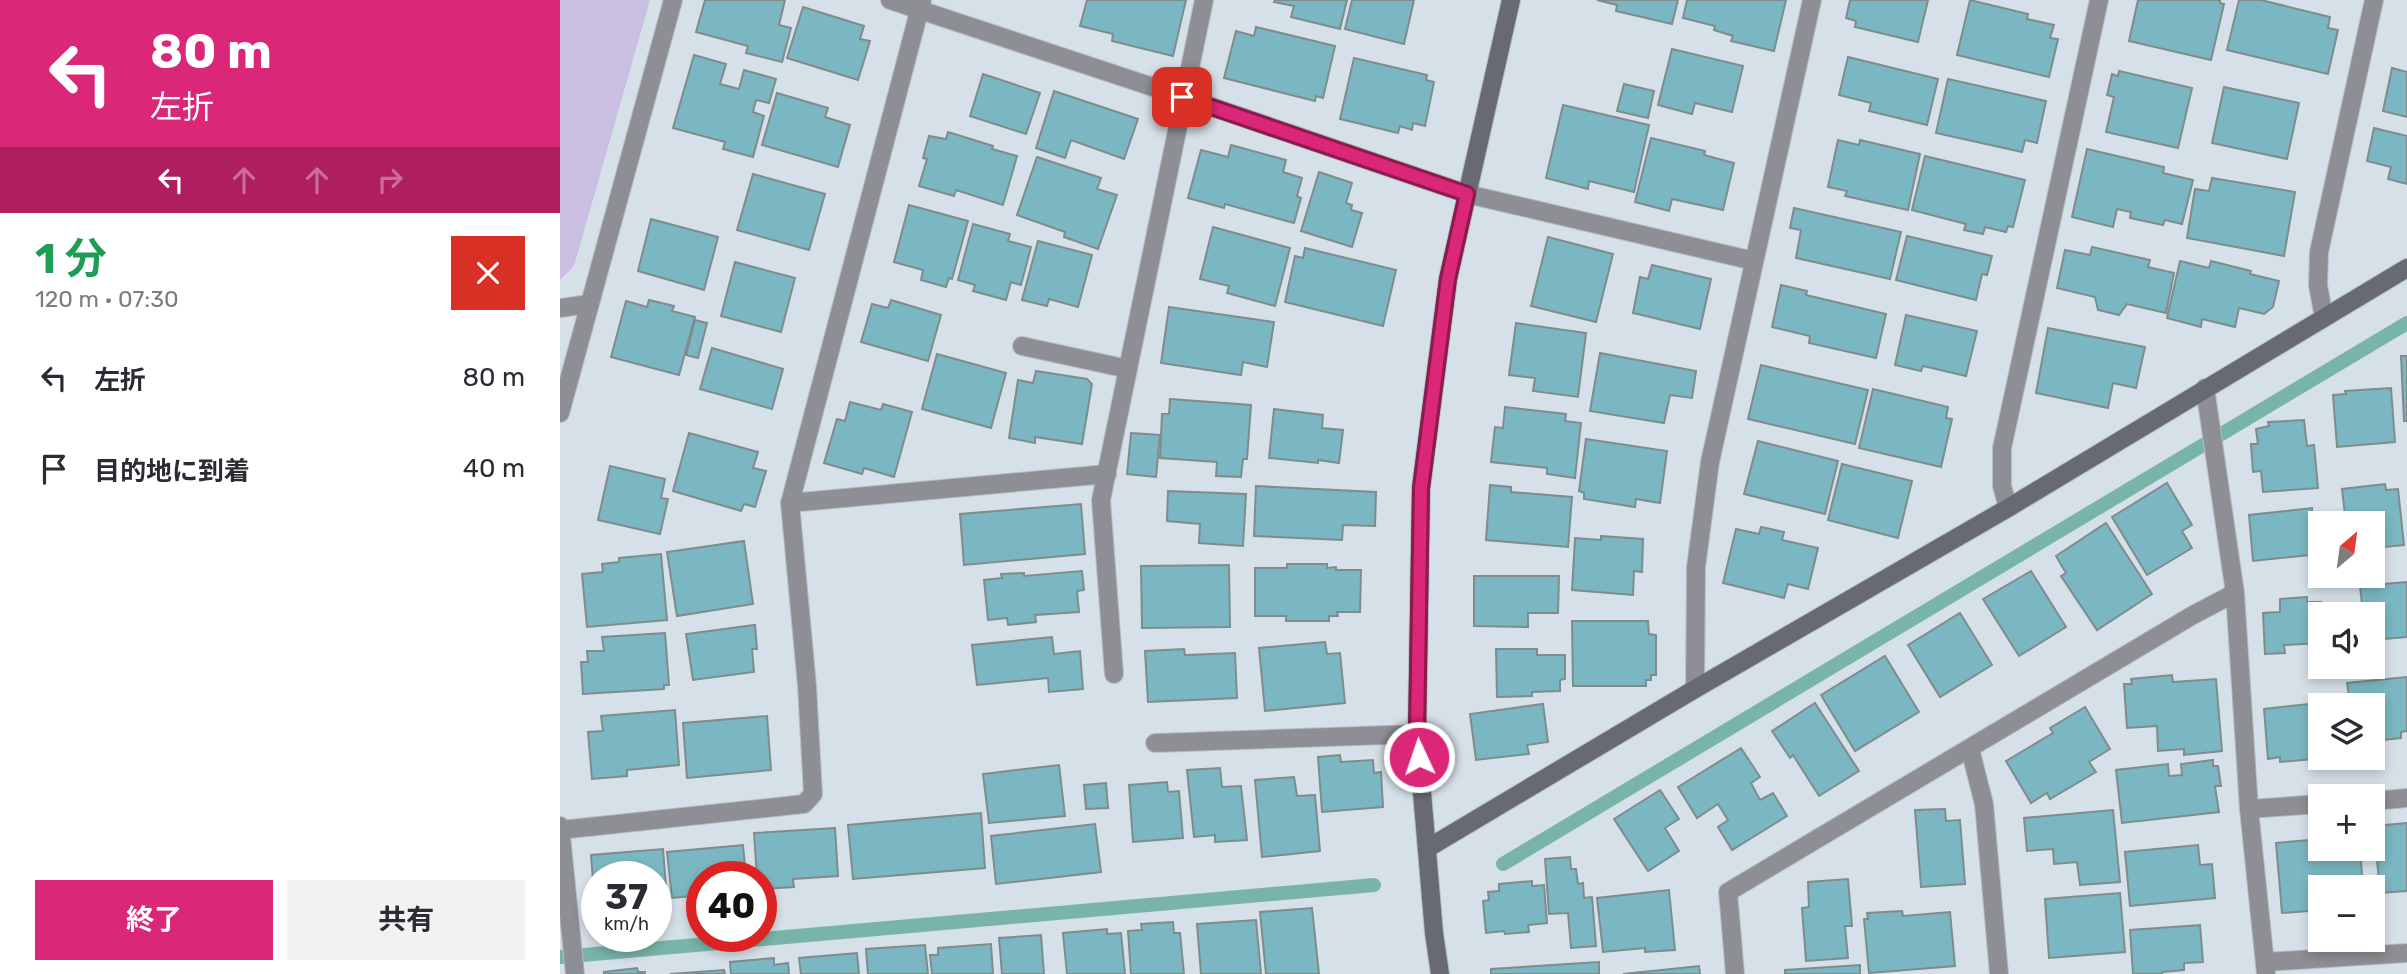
<!DOCTYPE html>
<html lang="ja">
<head>
<meta charset="utf-8">
<style>
  body { margin:0; font-family:Rubik,"Noto Sans JP",sans-serif; background:#f2f2f3; color:#2b2b33; height:100vh; display:flex; flex-direction:column; font-size:26px; white-space:nowrap }
  * { box-sizing:border-box; margin:0 }
  p { font-size:23px; color:#7c7c81 }
  .icon { flex:none; width:38px; height:38px; fill:none; stroke:currentColor; stroke-width:2; stroke-linecap:round; stroke-linejoin:round }
  .map { position:relative; flex:1; overflow:hidden }
  .details { display:flex; flex-direction:column; background:#fff; width:560px }
  .details>* { flex:none }
  .hud { background:#db2777; color:#fff; overflow:hidden }
  .needle { width:46px; rotate:29deg }
  .controls { position:absolute; left:1748px; top:511px; display:grid; gap:14px }
  .controls a { display:grid; place-items:center; width:77px; height:77px; border-radius:0px; background:#fff; box-shadow:0 4px 10px #0003; font-size:35px }
  .speed { position:absolute; left:21px; top:861px; display:flex; gap:14px; font-size:35px; font-weight:700; text-align:center }
  .speed>* { display:grid; place-content:center; width:91px; height:91px; border-radius:50%; background:#fff; box-shadow:0 4px 10px #0003; line-height:1 }
  .speed small { font-size:18px; font-weight:400 }
  .speed .limit { border:10px solid #d22; background:#fff; color:#111 }
  .pin { position:absolute; display:grid; place-items:center; width:60px; height:60px; color:#fff; margin:-30px; border-radius:14px; box-shadow:0 4px 10px #0006 }
  .me { position:absolute; width:77px; margin:-38px; rotate:357deg; stroke-linejoin:round; filter:drop-shadow(0 0 5px #0008) }
  .turn { display:flex; align-items:center; gap:24px; height:147px; padding:0 35px; font-size:32px }
  .turn .icon { width:91px; height:91px; stroke-width:2.5 }
  .turn b { display:block; font-size:49px; line-height:60px }
  .lanes { display:flex; align-items:center; height:66px; padding:0 35px; background:#0003; justify-content:center; gap:35px; direction:ltr }
  .lanes .off { opacity:.35 }
  .round { display:grid; place-items:center; flex:none; width:74px; height:74px; border-radius:0px; background:#f2f2f3 }
  .overview { display:flex; align-items:center; justify-content:space-between; height:119px; padding:0 35px }
  h1 { font-size:42px; font-weight:700; line-height:52px; color:#1e9e55 }
  .primary-button { display:flex; gap:14px; margin-top:auto; padding:14px 35px }
  .primary-button a { flex:1; height:80px; border-radius:0px; background:#db2777; color:#fff; font-size:28px; font-weight:700; line-height:80px; text-align:center }
  .primary-button a+a { background:#f2f2f3; color:#2b2b33 }
  ul { padding:0; list-style:none }
  li { display:flex; align-items:center; gap:21px; height:91px; padding:0 35px }
  li div { flex:1 }
  li b { display:block; font-size:26px }
  li em { font-style:normal }
  main { display:flex; flex:1; min-height:0 }
  .map>svg:first-child { display:block }
  .green { fill:#cabee3 }
  .lines { fill:none; stroke-linecap:round; stroke-linejoin:round }
  .stream { stroke:#79b4a8; stroke-width:14 }
  .building { fill:#7ab7c2; stroke:#7f8c8e; stroke-width:2 }
  .lane-casing { stroke:#b4bdc4; stroke-width:20 }
  .street-casing { stroke:#b4bdc4; stroke-width:20 }
  .secondary-casing { stroke:#b4bdc4; stroke-width:20 }
  .lane { stroke:#8e8f94; stroke-width:18 }
  .street { stroke:#8e8f94; stroke-width:18 }
  .secondary { stroke:#676a70; stroke-width:18 }
  .route-casing { stroke:#8e194d; stroke-width:18 }
  .route { stroke:#db2777; stroke-width:12 }
</style>
</head>
<body>
<main>
<section class="details">
<div class="hud">
<div class="turn"><svg class="icon" aria-label="left" viewBox="0 0 24 24"><path d="M17 20v-9H6M10 6l-5 5 5 5"/></svg><div><b>80 m</b>左折</div></div>
<div class="lanes"><svg class="icon" aria-label="left" viewBox="0 0 24 24"><path d="M17 20v-9H6M10 6l-5 5 5 5"/></svg><svg class="icon off" aria-label="ahead" viewBox="0 0 24 24"><path d="M12 20V5M6 11l6-6 6 6"/></svg><svg class="icon off" aria-label="ahead" viewBox="0 0 24 24"><path d="M12 20V5M6 11l6-6 6 6"/></svg><svg class="icon off" aria-label="right" viewBox="0 0 24 24"><path d="M7 20v-9h11M14 6l5 5-5 5"/></svg></div>
</div>
<div class="overview"><div><h1>1 分</h1><p>120 m · 07:30</p></div><a class="round" style="background:#d93025;color:#fff"><svg class="icon" aria-label="close" viewBox="0 0 24 24"><path d="M6 6l12 12M18 6L6 18"/></svg></a></div>
<ul>
<li><svg class="icon" aria-label="left" viewBox="0 0 24 24"><path d="M17 20v-9H6M10 6l-5 5 5 5"/></svg><div><b>左折</b></div><em>80 m</em></li>
<li><svg class="icon" aria-label="arrive" viewBox="0 0 24 24"><path d="M6 21V4h12l-3 4 3 4H6"/></svg><div><b>目的地に到着</b></div><em>40 m</em></li>
</ul>
<div class="primary-button"><a>終了</a><a>共有</a></div>
</section>
<div class="map">
<svg width="1847" height="974" viewBox="0 0 1847 974">
  <rect width="100%" height="100%" fill="#d6e0e8"/>
  <polygon class="green" points="0,0 90,0 14,266 0,280"/>
  <g class="lines">
    <g class="stream">
      <polyline points="943,864 1847,323"/>
      <polyline points="0,957 814,885"/>
    </g>
  </g>
  <g class="building">
    <polygon points="145,0 225,0 219,25 231,28 222,62 186,53 188,46 136,32"/>
    <polygon points="527,0 626,0 613,56 552,41 553,34 520,26"/>
    <polygon points="715,0 787,0 780,29 731,17 734,6 714,2"/>
    <polygon points="792,0 854,0 844,44 785,29"/>
    <polygon points="1037,0 1118,0 1112,24 1056,11 1057,5"/>
    <polygon points="1127,0 1226,0 1214,51 1171,41 1173,36 1154,30 1155,26 1123,18"/>
    <polygon points="1290,0 1368,0 1358,42 1295,27 1296,21 1286,18"/>
    <polygon points="1410,0 1468,14 1467,19 1494,25 1490,38 1498,39 1489,77 1397,55"/>
    <polygon points="1578,0 1660,0 1660,3 1664,4 1651,60 1569,41"/>
    <polygon points="1679,0 1701,0 1770,17 1768,28 1778,30 1768,74 1667,50"/>
    <polygon points="243,7 304,26 300,39 310,41 298,80 227,58"/>
    <polygon points="696,27 775,46 763,98 756,96 755,101 664,78 676,31 694,36"/>
    <polygon points="1112,49 1183,66 1172,112 1135,103 1132,114 1098,105"/>
    <polygon points="134,55 166,64 160,84 179,89 184,70 216,79 209,103 196,100 193,112 204,116 193,157 163,149 165,142 113,128"/>
    <polygon points="1288,57 1378,79 1367,125 1309,111 1311,103 1279,95"/>
    <polygon points="794,58 867,75 866,80 874,82 865,126 853,123 852,130 840,126 838,133 780,119"/>
    <polygon points="1832,68 1847,72 1847,117 1823,111"/>
    <polygon points="1559,71 1632,88 1618,148 1546,132 1554,97 1547,95 1552,74 1558,76"/>
    <polygon points="423,74 480,93 466,134 410,116"/>
    <polygon points="1388,79 1486,101 1477,143 1465,140 1462,152 1376,133"/>
    <polygon points="1064,84 1094,91 1088,118 1057,111"/>
    <polygon points="1664,87 1739,103 1727,159 1652,143"/>
    <polygon points="494,91 578,119 564,159 511,140 505,158 476,148"/>
    <polygon points="217,93 268,108 265,117 290,125 278,167 202,145"/>
    <polygon points="1003,105 1089,125 1074,192 1029,181 1028,189 986,178"/>
    <polygon points="1814,128 1847,136 1847,184 1828,179 1831,167 1807,161"/>
    <polygon points="388,132 433,146 432,149 457,156 443,205 396,190 394,196 359,186 367,159 363,158 369,136 386,139"/>
    <polygon points="1091,138 1145,151 1144,155 1174,163 1163,210 1112,199 1109,211 1075,202"/>
    <polygon points="1278,140 1299,145 1300,140 1360,154 1348,210 1285,196 1287,191 1268,187"/>
    <polygon points="671,145 726,160 723,172 742,178 737,196 741,198 734,223 665,204 664,208 628,198 641,150 668,157"/>
    <polygon points="1527,149 1604,167 1603,173 1633,180 1622,224 1605,220 1603,225 1570,218 1571,212 1557,209 1553,227 1512,217"/>
    <polygon points="1365,156 1465,180 1453,227 1448,226 1446,232 1425,227 1423,234 1404,230 1406,224 1352,210"/>
    <polygon points="477,157 541,178 537,189 557,195 538,249 504,237 505,232 457,215"/>
    <polygon points="759,172 792,183 786,203 792,205 791,210 802,213 792,247 741,231"/>
    <polygon points="193,174 265,194 249,250 177,230"/>
    <polygon points="1652,178 1735,192 1724,256 1627,238 1635,189 1649,191"/>
    <polygon points="349,205 408,221 392,279 389,278 386,287 361,280 363,270 334,262"/>
    <polygon points="1234,208 1341,232 1330,279 1236,258 1241,230 1230,228"/>
    <polygon points="91,219 158,237 144,290 78,271"/>
    <polygon points="413,224 450,234 448,241 471,247 461,285 451,282 446,300 413,291 415,285 398,280"/>
    <polygon points="653,227 730,248 715,306 667,293 669,286 640,279"/>
    <polygon points="1347,236 1432,256 1427,275 1422,274 1416,300 1336,280"/>
    <polygon points="988,237 1053,254 1036,322 971,306"/>
    <polygon points="478,241 532,255 518,307 489,299 487,306 462,300"/>
    <polygon points="1532,247 1590,260 1588,267 1614,273 1606,313 1567,304 1559,315 1538,310 1535,297 1497,288 1505,250 1530,255"/>
    <polygon points="745,248 836,270 823,326 725,302 735,256 743,258"/>
    <polygon points="1620,261 1649,268 1651,261 1691,271 1690,274 1719,281 1713,307 1704,314 1679,308 1675,327 1642,319 1641,327 1607,318"/>
    <polygon points="175,262 235,278 221,332 161,316"/>
    <polygon points="1092,265 1151,279 1140,329 1073,313 1080,277 1088,279"/>
    <polygon points="1221,285 1247,291 1246,295 1326,314 1316,358 1249,343 1250,336 1212,327"/>
    <polygon points="89,300 114,306 112,311 135,317 119,375 51,357 66,301 87,307"/>
    <polygon points="331,300 381,315 368,361 301,342 312,304 328,308"/>
    <polygon points="609,307 714,322 707,367 683,362 681,375 601,363"/>
    <polygon points="1346,315 1417,331 1406,376 1363,366 1361,371 1335,365"/>
    <polygon points="135,320 147,323 138,358 126,355"/>
    <polygon points="956,323 1026,333 1018,397 973,391 975,378 949,375"/>
    <polygon points="1488,328 1585,347 1576,388 1553,383 1548,408 1476,393"/>
    <polygon points="152,348 223,369 212,409 140,389"/>
    <polygon points="1040,353 1136,371 1132,398 1110,395 1104,423 1030,411"/>
    <polygon points="377,354 446,373 431,428 362,409"/>
    <polygon points="1841,356 1847,356 1847,421 1844,421"/>
    <polygon points="1201,365 1308,390 1295,444 1188,419"/>
    <polygon points="476,371 527,379 532,384 522,444 475,437 475,443 449,438 458,380 473,383"/>
    <polygon points="1831,388 1835,442 1777,447 1773,395 1786,394 1785,391"/>
    <polygon points="1313,389 1388,407 1386,418 1392,419 1381,467 1299,448"/>
    <polygon points="610,399 691,405 687,459 683,459 681,477 656,476 657,462 600,458 602,414 609,414"/>
    <polygon points="290,402 321,410 323,404 352,412 334,477 304,468 302,474 264,463 277,419 285,421"/>
    <polygon points="945,407 1006,414 1005,421 1021,423 1015,478 987,474 987,468 931,462 935,427 943,428"/>
    <polygon points="714,409 763,415 762,428 783,430 779,463 758,460 758,463 709,458"/>
    <polygon points="1744,420 1747,446 1754,445 1758,488 1703,492 1701,471 1693,472 1691,444 1698,444 1696,429 1709,426 1708,422"/>
    <polygon points="129,433 198,452 193,468 206,471 195,507 184,504 181,511 113,491"/>
    <polygon points="571,433 600,435 596,477 567,474"/>
    <polygon points="1026,439 1107,451 1100,503 1076,499 1075,507 1024,499 1024,493 1019,491"/>
    <polygon points="1198,441 1278,461 1265,514 1184,494"/>
    <polygon points="1282,464 1352,481 1338,538 1268,520"/>
    <polygon points="50,466 105,479 101,498 108,499 100,534 38,520"/>
    <polygon points="1607,483 1632,525 1622,531 1632,548 1587,575 1552,517"/>
    <polygon points="1825,484 1826,490 1838,489 1844,545 1813,548 1813,523 1786,523 1782,489"/>
    <polygon points="930,485 951,487 951,492 1012,497 1008,547 926,540"/>
    <polygon points="696,486 816,492 815,526 783,525 782,540 694,536"/>
    <polygon points="608,491 686,494 683,546 639,543 640,524 607,521"/>
    <polygon points="521,504 525,554 404,565 400,514"/>
    <polygon points="1752,508 1754,524 1760,523 1760,554 1693,561 1689,515"/>
    <polygon points="1546,523 1592,594 1537,630 1501,576 1506,573 1496,556"/>
    <polygon points="1201,527 1224,532 1222,540 1258,548 1248,589 1228,584 1224,598 1163,583 1176,529 1199,534"/>
    <polygon points="1041,536 1083,539 1082,572 1074,571 1073,595 1012,590 1015,538 1041,540"/>
    <polygon points="184,541 193,604 117,616 107,552"/>
    <polygon points="101,554 107,620 27,627 22,574 43,572 42,564 59,562 59,558"/>
    <polygon points="727,564 767,564 767,568 776,567 776,570 801,570 800,612 777,612 778,616 769,616 769,621 726,621 726,616 695,616 695,568 727,568"/>
    <polygon points="669,565 670,627 582,628 581,566"/>
    <polygon points="522,571 524,590 517,591 519,612 475,615 476,622 448,625 447,618 428,620 424,580 442,578 441,574 464,573 464,576"/>
    <polygon points="1471,571 1506,627 1459,656 1423,599"/>
    <polygon points="914,576 999,576 998,613 968,613 968,627 914,626"/>
    <polygon points="1847,582 1847,637 1813,640 1813,614 1803,614 1800,586"/>
    <polygon points="1747,597 1747,602 1761,602 1761,607 1769,607 1769,614 1760,614 1760,643 1724,645 1725,653 1705,654 1703,613 1720,612 1720,599"/>
    <polygon points="1400,613 1432,665 1380,697 1348,645"/>
    <polygon points="1012,621 1088,621 1089,634 1096,635 1096,675 1091,675 1091,680 1086,680 1086,686 1013,686"/>
    <polygon points="195,625 197,649 192,649 194,672 133,680 126,634"/>
    <polygon points="105,633 109,685 104,685 104,689 23,694 21,662 28,662 27,651 44,651 42,637"/>
    <polygon points="492,637 494,654 520,651 523,689 489,692 488,678 417,685 412,645"/>
    <polygon points="765,642 767,654 780,653 785,703 705,711 699,648"/>
    <polygon points="624,649 625,655 675,653 677,698 588,702 585,651"/>
    <polygon points="936,649 977,649 977,655 1005,655 1005,679 1000,680 1000,691 972,692 972,696 937,697"/>
    <polygon points="1325,656 1359,712 1295,751 1261,695"/>
    <polygon points="1612,675 1613,682 1656,679 1662,751 1624,755 1624,749 1598,751 1597,726 1567,728 1564,684 1572,684 1571,679"/>
    <polygon points="1847,677 1847,731 1841,732 1841,738 1813,741 1813,705 1790,705 1787,683"/>
    <polygon points="1785,700 1785,705 1760,705 1760,758 1766,758 1720,762 1720,757 1708,759 1704,709"/>
    <polygon points="1255,703 1299,771 1259,796 1233,755 1230,758 1212,731"/>
    <polygon points="983,704 988,742 967,745 969,754 916,760 910,714"/>
    <polygon points="1525,707 1550,749 1529,762 1536,772 1490,799 1487,793 1471,803 1446,761 1493,733 1490,728"/>
    <polygon points="115,710 119,765 67,770 67,776 32,779 28,732 43,731 41,716"/>
    <polygon points="207,716 211,770 127,778 123,723"/>
    <polygon points="1181,748 1200,777 1191,783 1200,800 1213,793 1227,816 1172,850 1158,827 1168,820 1158,804 1137,818 1118,787"/>
    <polygon points="780,755 781,762 813,760 814,773 821,772 823,807 762,812 758,757"/>
    <polygon points="1653,760 1653,766 1658,766 1661,786 1655,786 1659,812 1562,823 1556,770 1608,764 1609,776 1622,775 1621,764"/>
    <polygon points="499,765 505,816 429,823 423,774"/>
    <polygon points="660,768 662,787 681,786 687,840 655,842 655,835 634,837 627,770"/>
    <polygon points="734,777 737,796 755,795 760,851 702,857 695,780"/>
    <polygon points="607,782 608,792 619,791 623,838 573,842 569,785"/>
    <polygon points="546,783 548,808 526,809 524,785"/>
    <polygon points="1100,790 1119,819 1105,828 1119,851 1088,871 1054,819"/>
    <polygon points="1385,809 1386,821 1400,820 1405,884 1361,887 1355,810"/>
    <polygon points="1553,810 1560,882 1520,885 1517,862 1494,864 1493,849 1467,851 1464,818"/>
    <polygon points="421,813 425,868 293,879 288,825"/>
    <polygon points="1847,823 1847,891 1820,893 1814,826"/>
    <polygon points="535,824 541,872 436,884 431,836"/>
    <polygon points="275,828 278,876 233,879 234,887 201,889 201,877 197,877 194,833"/>
    <polygon points="1760,839 1760,849 1800,849 1803,887 1760,887 1760,910 1722,913 1716,843"/>
    <polygon points="183,845 186,877 142,877 142,895 112,898 107,852"/>
    <polygon points="1638,845 1640,865 1652,864 1655,898 1570,906 1565,852"/>
    <polygon points="103,849 107,899 96,900 96,877 37,877 37,905 35,905 31,855"/>
    <polygon points="1010,857 1011,869 1016,869 1018,884 1023,883 1024,898 1032,897 1036,946 1011,948 1008,913 989,914 985,859"/>
    <polygon points="1288,879 1292,926 1285,926 1288,958 1246,961 1242,908 1249,907 1248,882"/>
    <polygon points="972,881 972,886 984,885 987,923 968,925 969,932 945,934 944,931 926,933 923,901 929,900 928,892 939,891 939,884"/>
    <polygon points="1109,890 1115,950 1085,952 1085,948 1043,952 1037,898"/>
    <polygon points="1560,893 1565,952 1489,958 1485,899"/>
    <polygon points="752,908 759,974 706,974 700,912"/>
    <polygon points="1342,911 1343,916 1390,912 1395,966 1309,973 1304,919 1308,919 1307,913"/>
    <polygon points="696,920 701,974 641,974 637,924"/>
    <polygon points="613,922 614,933 620,933 624,974 571,974 568,931 582,930 581,924"/>
    <polygon points="1640,925 1643,962 1624,963 1624,970 1602,972 1602,974 1573,974 1570,930"/>
    <polygon points="547,929 547,934 561,933 565,974 507,974 503,933"/>
    <polygon points="481,935 484,974 442,974 439,938"/>
    <polygon points="431,944 433,974 372,974 370,955 378,955 378,948"/>
    <polygon points="365,945 368,974 308,974 306,949"/>
    <polygon points="297,953 299,974 241,974 239,958"/>
    <polygon points="214,958 214,965 228,963 229,974 171,974 170,962"/>
    <polygon points="1039,962 1039,974 931,974 931,969"/>
    <polygon points="1300,965 1300,974 1225,974 1225,970"/>
    <polygon points="1139,966 1140,974 1063,974"/>
    <polygon points="77,968 78,972 85,972 85,974 44,974 44,972"/>
    <polygon points="164,970 165,974 110,974"/>
  </g>
  <g class="lines">
    <g class="lane-casing">
      <g id="lane">
        <polyline points="462,346 568,369"/>
        <polyline points="595,743 857,734"/>
        <polyline points="1813,801 1847,798"/>
        <polyline points="1689,809 1760,804"/>
      </g>
    </g>
    <g class="street-casing">
      <g id="street">
        <polyline points="330,0 623,97 907,194 1194,261"/>
        <polyline points="0,308 29,304"/>
        <polyline points="1764,318 1758,285 1759,252 1814,0"/>
        <polyline points="1645,388 1675,593 1689,809 1706,974"/>
        <polyline points="0,413 113,0"/>
        <polyline points="230,503 547,474"/>
        <polyline points="1448,508 1442,486 1442,448 1539,0"/>
        <polyline points="554,674 541,500 644,0"/>
        <polyline points="1135,689 1136,567 1150,462 1252,0"/>
        <polyline points="1410,749 1424,804 1439,974"/>
        <polyline points="0,826 15,974"/>
        <polyline points="0,830 244,804 253,794 247,686 230,503 362,0"/>
        <polyline points="1705,962 1847,953"/>
        <polyline points="1175,974 1168,892 1633,615 1675,593"/>
      </g>
    </g>
    <g class="secondary-casing">
      <g id="secondary">
        <polyline points="868,848 1135,689 1448,508 1847,268"/>
        <polyline points="880,974 874,933 857,734 861,488 888,279 951,0"/>
      </g>
    </g>
    <use href="#lane" class="lane"/>
    <use href="#street" class="street"/>
    <use href="#secondary" class="secondary"/>
  </g>
  <g class="lines">
    <g class="route-casing">
      <polyline id="route" points="622,97 907,194 888,279 861,488 857,734 859,757"/>
    </g>
    <use href="#route" class="route"/>
  </g>
</svg>
<div class="controls">
<a><svg class="needle" viewBox="-14 -14 28 28"><path d="M0-13l5 13h-10z" fill="#e53935"/><path d="M0 13l5-13h-10z" fill="#7c7c81"/></svg></a>
<a><svg class="icon" aria-label="sound" viewBox="0 0 24 24"><path d="M4 9h4l5-4v14l-5-4H4zM17 9q2 3 0 6"/></svg></a>
<a><svg class="icon" aria-label="layers" viewBox="0 0 24 24"><path d="M12 4l9 5-9 5-9-5zM3 14l9 5 9-5"/></svg></a>
<a>+</a>
<a>−</a>
</div>
<div class="speed"><div>37<small>km/h</small></div><div class="limit">40</div></div>
<div class="pin" style="left:622px;top:97px;background:#d93025"><svg class="icon" aria-label="arrive" viewBox="0 0 24 24"><path d="M6 21V4h12l-3 4 3 4H6"/></svg></div>
<svg class="me" style="left:859px;top:757px" viewBox="-20 -20 40 40"><circle r="17" fill="#db2777" stroke="#fff" stroke-width="3"/><path d="M0-11L8 9 0 5-8 9z" fill="#fff"/></svg>
</div>
</main>
</body>
</html>
